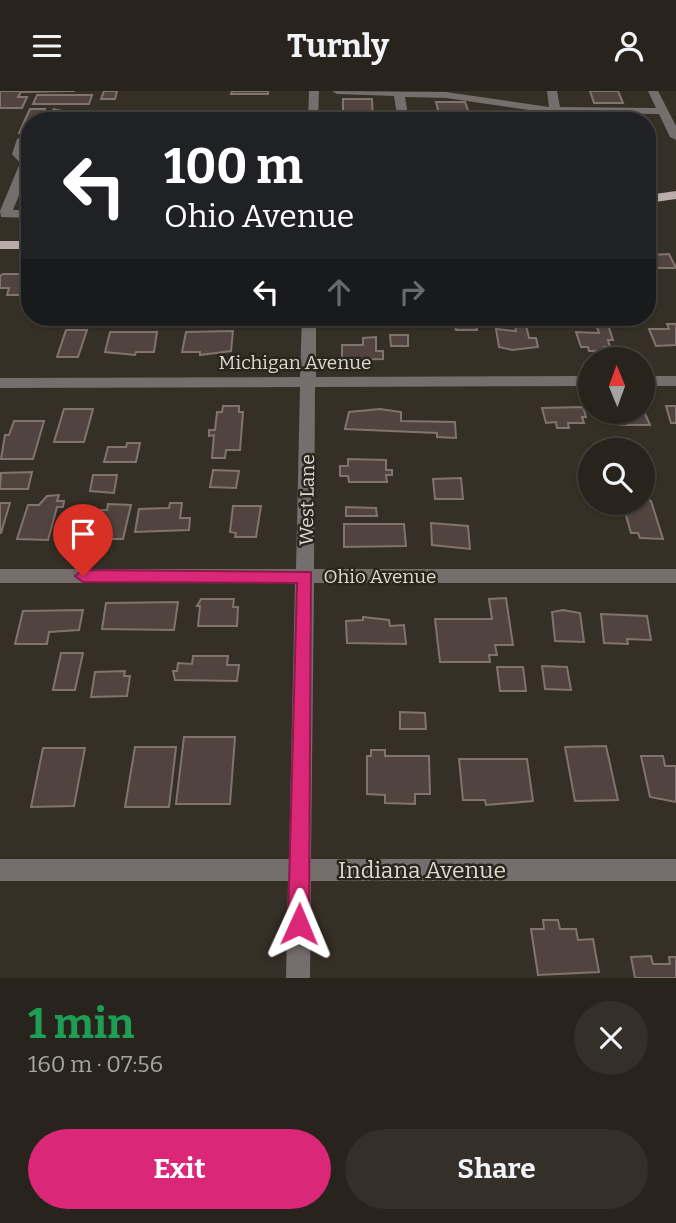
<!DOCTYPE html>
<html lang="en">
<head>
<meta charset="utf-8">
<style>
  body { margin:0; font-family:Bitter,serif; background:#342f29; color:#f1f3f6; height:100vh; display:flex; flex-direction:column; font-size:26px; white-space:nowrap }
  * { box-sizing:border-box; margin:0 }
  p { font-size:23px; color:#a5a4a3 }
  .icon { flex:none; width:38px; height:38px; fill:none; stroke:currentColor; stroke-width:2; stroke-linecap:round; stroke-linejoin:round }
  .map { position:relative; height:887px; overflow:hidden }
  .details { display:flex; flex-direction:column; background:#28231c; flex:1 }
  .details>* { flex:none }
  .hud { position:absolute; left:21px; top:21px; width:635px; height:214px; border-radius:28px; box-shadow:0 2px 5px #0004,0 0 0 2px #44403b; background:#202124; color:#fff; overflow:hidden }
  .needle { width:46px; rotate:359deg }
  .fabs { position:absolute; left:578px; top:256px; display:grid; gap:14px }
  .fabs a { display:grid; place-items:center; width:77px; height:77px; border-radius:50%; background:#28231c; box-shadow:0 2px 5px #0004,0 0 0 2px #44403b; font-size:35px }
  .pin { position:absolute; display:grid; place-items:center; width:60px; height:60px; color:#fff; margin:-72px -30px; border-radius:50% 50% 50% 0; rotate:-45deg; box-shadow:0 0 7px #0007 }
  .pin .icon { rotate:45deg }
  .me { position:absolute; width:77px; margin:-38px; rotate:1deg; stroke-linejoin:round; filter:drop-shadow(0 0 5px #0008) }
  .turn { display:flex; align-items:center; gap:24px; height:147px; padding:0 28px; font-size:32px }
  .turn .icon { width:91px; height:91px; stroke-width:2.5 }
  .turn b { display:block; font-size:49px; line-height:60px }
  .lanes { display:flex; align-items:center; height:66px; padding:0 28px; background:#0003; justify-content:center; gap:35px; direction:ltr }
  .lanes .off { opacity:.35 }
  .round { display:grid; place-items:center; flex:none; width:74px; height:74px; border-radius:37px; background:#342f29 }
  .summary { display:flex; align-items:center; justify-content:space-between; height:119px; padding:0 28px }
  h1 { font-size:42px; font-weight:700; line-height:52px; color:#1e9e55 }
  .primary-button { display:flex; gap:14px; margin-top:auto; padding:14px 28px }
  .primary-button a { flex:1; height:80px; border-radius:42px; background:#db2777; color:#fff; font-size:28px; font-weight:700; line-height:80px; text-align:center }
  .primary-button a+a { background:#342f29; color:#f1f3f6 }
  header { display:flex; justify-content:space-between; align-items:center; height:91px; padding:0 28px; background:#28231c; font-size:32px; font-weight:700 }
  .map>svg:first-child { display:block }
  .building { fill:#514440; stroke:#81736e; stroke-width:2 }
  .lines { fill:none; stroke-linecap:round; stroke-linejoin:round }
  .minor { fill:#756e6d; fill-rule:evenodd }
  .major { fill:#baacaa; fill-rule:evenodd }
  .route { fill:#db2777; stroke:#8e194d; stroke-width:2 }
  .labels { text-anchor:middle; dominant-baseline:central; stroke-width:5; stroke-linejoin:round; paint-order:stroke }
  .street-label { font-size:19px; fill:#dcd8d2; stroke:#2c251c }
  .near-street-label { font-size:23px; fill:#dcd8d2; stroke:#2c251c }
</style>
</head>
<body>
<header><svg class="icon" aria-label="menu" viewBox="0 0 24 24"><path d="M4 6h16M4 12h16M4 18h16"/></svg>Turnly<svg class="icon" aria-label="person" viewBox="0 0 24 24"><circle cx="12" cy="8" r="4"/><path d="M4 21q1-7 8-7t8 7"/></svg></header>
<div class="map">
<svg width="676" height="887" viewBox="0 0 676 887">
  <rect width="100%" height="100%" fill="#362f25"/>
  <g class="building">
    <polygon points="0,0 75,0 21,1 18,6 27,6 22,17 0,17"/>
    <polygon points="104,0 117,0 115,8 101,8"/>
    <polygon points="232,0 268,0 268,3 231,3"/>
    <polygon points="590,0 618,0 623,12 594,12"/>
    <polygon points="37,4 92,4 89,13 33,13"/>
    <polygon points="343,8 372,8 373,30 343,30"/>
    <polygon points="436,11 465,11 472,30 441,30"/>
    <polygon points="30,18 45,18 40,30 30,30 30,42 19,42"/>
    <polygon points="539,25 541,30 484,30 483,26"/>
    <polygon points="669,163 676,177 648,177 648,164"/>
    <polygon points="3,183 30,183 24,204 7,204 9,197 0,197 0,185"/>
    <polygon points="355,226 391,226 382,226 383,233 357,234"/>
    <polygon points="454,226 475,226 477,239 456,239"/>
    <polygon points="667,233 676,233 676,254 656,255 649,238 669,238"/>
    <polygon points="515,234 526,234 529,247 536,247 538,256 512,259 499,256 496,238 516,240"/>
    <polygon points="596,234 608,234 613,249 608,249 610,256 604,256 605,260 589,260 588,256 581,256 576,241 599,242"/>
    <polygon points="66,239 87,239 78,266 57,266"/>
    <polygon points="233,240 231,260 200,264 200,261 182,261 186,241"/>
    <polygon points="110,241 157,241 154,261 136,261 135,264 105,261"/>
    <polygon points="390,244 408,244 408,255 391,255"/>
    <polygon points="376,246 376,260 383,260 383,268 342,269 342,254 363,254 363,247"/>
    <polygon points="223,315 239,315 239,321 243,321 240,359 226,359 225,367 212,367 214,344 209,345 209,339 215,339 217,321 222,321"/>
    <polygon points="666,315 676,315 676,332 671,332"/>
    <polygon points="583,316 586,326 582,326 584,332 568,332 569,337 557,337 556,331 546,332 542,317"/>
    <polygon points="642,316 650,334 619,334 615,320 642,320"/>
    <polygon points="64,318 93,318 84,351 54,351"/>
    <polygon points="380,318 401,321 401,330 455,331 456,347 437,346 437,342 345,338 349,321"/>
    <polygon points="14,330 44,330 33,368 1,368 5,344 9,344"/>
    <polygon points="127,352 140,352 136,371 104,371 108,356 126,356"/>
    <polygon points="348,368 386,369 386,379 392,379 392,384 386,384 387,391 349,391 348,385 340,385 340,375 348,375"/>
    <polygon points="213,379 239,380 236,397 210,396"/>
    <polygon points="32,381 28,398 0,398 1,382"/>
    <polygon points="93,384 117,384 114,402 90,400"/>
    <polygon points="461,387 463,408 435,408 433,388"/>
    <polygon points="59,404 57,410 64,410 63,416 57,416 48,449 17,448 28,414 39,414 47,405"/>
    <polygon points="642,406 651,410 663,448 640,447 638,442 631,442 622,411 642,411"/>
    <polygon points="0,412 10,412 1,442 0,442"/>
    <polygon points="170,412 182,412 180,427 190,427 189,439 135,441 139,418 169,417"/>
    <polygon points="108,413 131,414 123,448 93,448 100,419 107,419"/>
    <polygon points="233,415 261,415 256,446 235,446 236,442 230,441"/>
    <polygon points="346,416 376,417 377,425 346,425"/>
    <polygon points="431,432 468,435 470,458 432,454"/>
    <polygon points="344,433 404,433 406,455 344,456"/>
    <polygon points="506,507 513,554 495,554 497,564 489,564 490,571 440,571 435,528 492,528 489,508"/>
    <polygon points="201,508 234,508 233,516 238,516 237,535 198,535 200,515 197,515"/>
    <polygon points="178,511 174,539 102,538 106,512"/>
    <polygon points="83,519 79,539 49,541 47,553 15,553 23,520"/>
    <polygon points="563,519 580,522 584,551 555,550 552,521"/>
    <polygon points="601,523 647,525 651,549 627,548 628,553 604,552"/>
    <polygon points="363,526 389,529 390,535 404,534 406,553 347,552 346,530 363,529"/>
    <polygon points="61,562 83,562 75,599 53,599"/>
    <polygon points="193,565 228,565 227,574 239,574 237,590 175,589 173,580 177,580 178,572 192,573"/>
    <polygon points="542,575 567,576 571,599 545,598"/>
    <polygon points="497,576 523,576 526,600 500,600"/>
    <polygon points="125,580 124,585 130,585 127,605 91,606 95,581"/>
    <polygon points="400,621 425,622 426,638 400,638"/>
    <polygon points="184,646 235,646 230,713 176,713"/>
    <polygon points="606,655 618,709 575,710 565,656"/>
    <polygon points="135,656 176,656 169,716 125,716"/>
    <polygon points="43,657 85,657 74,715 31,716"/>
    <polygon points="371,659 385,659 385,665 429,665 430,703 415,703 415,713 385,712 385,704 367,703 367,665 371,665"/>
    <polygon points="641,665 663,665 665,675 676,675 676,711 650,706"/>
    <polygon points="459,668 527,668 533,710 486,714 485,709 463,709"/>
    <polygon points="543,829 558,829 560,838 576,838 578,849 593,848 599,881 538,884 531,838 544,838"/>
    <polygon points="651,865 653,873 670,873 669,866 676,866 676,887 635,887 631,866"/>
  </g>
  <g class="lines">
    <g class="minor">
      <polygon points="309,0 319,0 318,30 308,30"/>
      <polygon points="332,0 446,1 549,16 547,0 557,0 560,16 656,17 648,0 658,0 676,35 676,49 670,46 659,23 561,22 562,30 551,30 550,22 446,7 405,6 409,30 398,30 394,5 337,3"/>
      <polygon points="53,17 62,19 59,30 48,30"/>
      <polygon points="30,43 24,63 30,69 30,77 13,119 30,119 30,127 1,126 0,120 20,72 12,63 17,48"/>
      <polygon points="302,226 316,226 316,286 590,285 590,295 315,296 314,478 676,478 676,492 314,492 311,768 676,768 676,790 311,790 310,887 286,887 288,790 0,790 0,768 289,768 295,492 0,492 0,478 296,478 300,296 0,297 0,287 300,286"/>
      <rect x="642" y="285" width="34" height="10"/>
    </g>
    <g class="major">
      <polygon points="676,100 676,108 648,112 648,104"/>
      <rect x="0" y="150" width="30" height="8"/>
    </g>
  </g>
  <polygon class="route" points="83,479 311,481 309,833 306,841 299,844 291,841 288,833 297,492 83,491 75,485"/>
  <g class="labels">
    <g class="street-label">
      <text x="295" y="271">Michigan Avenue</text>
      <text transform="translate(307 409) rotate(-89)">West Lane</text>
      <text x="380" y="485">Ohio Avenue</text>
    </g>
    <g class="near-street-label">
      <text x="422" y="779">Indiana Avenue</text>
    </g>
  </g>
</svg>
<div class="fabs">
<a><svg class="needle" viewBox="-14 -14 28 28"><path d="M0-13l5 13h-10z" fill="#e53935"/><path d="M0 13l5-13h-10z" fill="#a5a4a3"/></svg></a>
<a><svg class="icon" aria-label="search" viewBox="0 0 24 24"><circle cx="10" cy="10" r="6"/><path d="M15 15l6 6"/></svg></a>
</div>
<div class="pin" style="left:83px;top:485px;background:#d93025"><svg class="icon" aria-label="arrive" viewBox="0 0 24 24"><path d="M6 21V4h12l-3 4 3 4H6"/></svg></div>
<svg class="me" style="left:299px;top:833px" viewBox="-20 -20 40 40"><path d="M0-17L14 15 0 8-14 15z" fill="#db2777" stroke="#fff" stroke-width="4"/></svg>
<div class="hud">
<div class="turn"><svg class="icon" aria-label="left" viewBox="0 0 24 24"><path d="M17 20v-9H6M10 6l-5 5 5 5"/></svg><div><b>100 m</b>Ohio Avenue</div></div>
<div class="lanes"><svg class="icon" aria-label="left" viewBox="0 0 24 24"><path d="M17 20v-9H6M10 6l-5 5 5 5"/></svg><svg class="icon off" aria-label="ahead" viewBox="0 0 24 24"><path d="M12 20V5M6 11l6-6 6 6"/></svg><svg class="icon off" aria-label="right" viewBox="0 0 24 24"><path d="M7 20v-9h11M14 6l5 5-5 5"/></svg></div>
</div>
</div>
<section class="details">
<div class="summary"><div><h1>1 min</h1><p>160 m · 07:56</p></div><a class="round"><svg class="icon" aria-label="close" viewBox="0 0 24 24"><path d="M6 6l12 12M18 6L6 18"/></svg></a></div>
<div class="primary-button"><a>Exit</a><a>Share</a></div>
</section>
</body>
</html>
